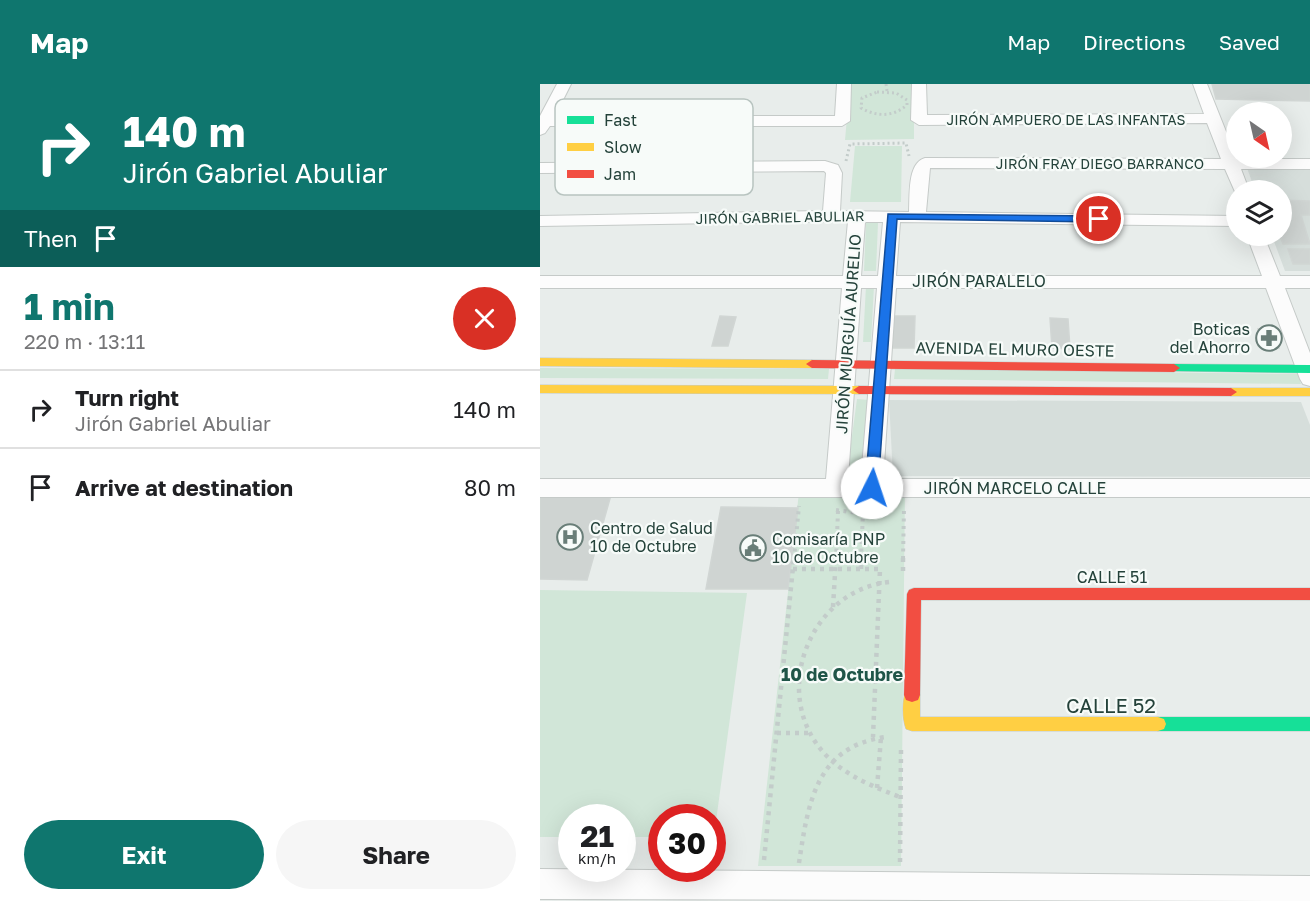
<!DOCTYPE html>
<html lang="en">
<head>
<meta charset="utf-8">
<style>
  body { margin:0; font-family:"Golos Text",sans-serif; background:#f6f6f6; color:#202124; height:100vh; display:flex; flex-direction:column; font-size:22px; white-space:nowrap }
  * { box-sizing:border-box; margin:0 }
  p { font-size:20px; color:#757577 }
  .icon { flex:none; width:33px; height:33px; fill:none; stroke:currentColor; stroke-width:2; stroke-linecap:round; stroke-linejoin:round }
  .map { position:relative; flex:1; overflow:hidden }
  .side { display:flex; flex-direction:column; background:#fff; width:540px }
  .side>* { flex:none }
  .guide { background:#0f766e; color:#fff; overflow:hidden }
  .needle { width:39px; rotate:146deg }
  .controls { position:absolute; left:686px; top:18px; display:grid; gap:12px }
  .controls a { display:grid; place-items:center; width:66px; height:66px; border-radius:50%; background:#fff; box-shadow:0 6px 24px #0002; font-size:30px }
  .speed { position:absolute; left:18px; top:720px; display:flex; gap:12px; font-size:30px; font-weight:700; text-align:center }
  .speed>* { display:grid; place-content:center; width:78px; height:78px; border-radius:50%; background:#fff; box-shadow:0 6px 24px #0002; line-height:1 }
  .speed small { font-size:15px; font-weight:400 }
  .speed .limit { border:9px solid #d22; background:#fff; color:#111 }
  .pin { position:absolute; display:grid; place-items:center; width:51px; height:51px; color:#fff; margin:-26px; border:3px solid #fff; border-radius:50%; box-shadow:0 2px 6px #0007 }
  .me { position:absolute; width:66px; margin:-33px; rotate:4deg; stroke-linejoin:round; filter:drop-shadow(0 0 4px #0008) }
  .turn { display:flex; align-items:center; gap:21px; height:126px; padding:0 24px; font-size:27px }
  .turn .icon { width:78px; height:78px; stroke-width:2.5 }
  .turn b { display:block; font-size:42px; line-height:51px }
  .then { display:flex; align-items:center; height:57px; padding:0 24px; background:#0003; gap:12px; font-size:22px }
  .round { display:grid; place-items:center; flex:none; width:63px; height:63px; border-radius:32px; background:#f6f6f6 }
  .overview { display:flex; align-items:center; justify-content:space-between; height:102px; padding:0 24px }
  h1 { font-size:36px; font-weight:700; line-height:45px; color:#0f766e }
  .action { display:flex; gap:12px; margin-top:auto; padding:12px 24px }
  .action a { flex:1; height:69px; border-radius:36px; background:#0f766e; color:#fff; font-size:24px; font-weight:700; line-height:69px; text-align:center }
  .action a+a { background:#f6f6f6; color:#202124 }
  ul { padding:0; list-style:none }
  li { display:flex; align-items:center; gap:18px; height:78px; padding:0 24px; border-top:2px solid #e0e0e0 }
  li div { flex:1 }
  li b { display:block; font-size:22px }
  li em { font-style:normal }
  header { display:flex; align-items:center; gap:36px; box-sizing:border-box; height:84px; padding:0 30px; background:#0f766e; color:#fff }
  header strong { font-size:28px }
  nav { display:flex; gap:33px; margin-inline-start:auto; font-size:21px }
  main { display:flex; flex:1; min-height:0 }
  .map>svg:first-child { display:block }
  .built { fill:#d6dedb }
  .green { fill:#d1e6d8 }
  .building { fill:#cfd4d2; stroke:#d1d6d4; stroke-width:1.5 }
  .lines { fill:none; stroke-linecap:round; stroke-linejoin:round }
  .street-casing { stroke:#c5cac8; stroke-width:2 }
  .fast-casing { stroke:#c3cbc8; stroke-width:1 }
  .slow-casing { stroke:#c3cbc8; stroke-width:1 }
  .jam-casing { stroke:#c3cbc8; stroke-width:1 }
  .path-far2 { stroke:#c3ccca; stroke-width:3; stroke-dasharray:2 3; stroke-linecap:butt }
  .path-far1 { stroke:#c3ccca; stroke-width:4; stroke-dasharray:3 4.5; stroke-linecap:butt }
  .path { stroke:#c3ccca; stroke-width:4.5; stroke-dasharray:4 5; stroke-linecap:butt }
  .street { fill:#fcfcfc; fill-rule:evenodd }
  .fast { fill:#16e098; fill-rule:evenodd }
  .slow { fill:#ffcf43; fill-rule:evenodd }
  .jam { fill:#f24e42; fill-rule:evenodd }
  .route { fill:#1a73e8; stroke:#114b97; stroke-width:1.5 }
  .labels { text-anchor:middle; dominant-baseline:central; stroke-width:4.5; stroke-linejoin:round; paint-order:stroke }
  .far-street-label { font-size:14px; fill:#24423a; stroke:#f7fbf9 }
  .street-label { font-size:16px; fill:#24423a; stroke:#f7fbf9 }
  .poi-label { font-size:16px; fill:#24423a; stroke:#f7fbf9; text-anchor:start }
  .neighbourhood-label { font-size:18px; font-weight:bold; fill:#1f5548; stroke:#f7fbf9 }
  .near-street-label { font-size:20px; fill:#24423a; stroke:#f7fbf9 }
  .key { fill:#f7fbf9; stroke:#b8c4c0; stroke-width:1.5 }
  .key-label { font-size:16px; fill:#24423a }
</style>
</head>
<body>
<header>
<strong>Map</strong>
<nav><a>Map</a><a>Directions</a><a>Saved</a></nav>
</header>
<main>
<section class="side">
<div class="guide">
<div class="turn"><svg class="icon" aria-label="right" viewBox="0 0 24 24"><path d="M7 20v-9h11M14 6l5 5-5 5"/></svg><div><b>140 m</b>Jirón Gabriel Abuliar</div></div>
<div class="then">Then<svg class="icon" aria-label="arrive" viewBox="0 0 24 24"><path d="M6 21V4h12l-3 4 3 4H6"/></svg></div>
</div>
<div class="overview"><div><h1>1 min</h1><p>220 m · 13:11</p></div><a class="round" style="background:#d93025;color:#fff"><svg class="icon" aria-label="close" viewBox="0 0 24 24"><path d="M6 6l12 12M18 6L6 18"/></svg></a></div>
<ul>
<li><svg class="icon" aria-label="right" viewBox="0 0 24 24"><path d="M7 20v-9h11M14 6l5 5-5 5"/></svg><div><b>Turn right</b><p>Jirón Gabriel Abuliar</p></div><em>140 m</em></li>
<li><svg class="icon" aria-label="arrive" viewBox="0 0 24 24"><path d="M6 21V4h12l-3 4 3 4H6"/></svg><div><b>Arrive at destination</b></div><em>80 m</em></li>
</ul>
<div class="action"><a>Exit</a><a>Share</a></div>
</section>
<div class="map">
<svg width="770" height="817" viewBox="0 0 770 817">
  <rect width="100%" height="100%" fill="#e8edeb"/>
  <g class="built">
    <polygon points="707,84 770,84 770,187 745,187 732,152 741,152 741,106 715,106"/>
    <polygon points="349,316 761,318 770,341 770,393 353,392"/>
  </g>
  <g class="green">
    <polygon points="310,0 374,0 374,55 305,56"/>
    <polygon points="315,62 362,62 361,118 310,118"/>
    <polygon points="326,139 338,139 336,187 324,187"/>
    <polygon points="326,202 334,202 331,258 323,258"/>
    <polygon points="0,284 289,285 288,295 0,294"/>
    <polygon points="355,285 758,290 761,300 354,295"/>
    <polygon points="317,315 329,316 321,389 307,389"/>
    <polygon points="365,407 361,782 218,782 259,408"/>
    <polygon points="0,506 207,509 174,752 172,734 122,734 121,753 83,753 82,734 32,734 31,753 0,753"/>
  </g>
  <g class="building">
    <polygon points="672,0 770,0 770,17 676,15"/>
    <polygon points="741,116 770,117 770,131 761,131 770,160 743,160 740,152"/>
    <polygon points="748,165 770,165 770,180 753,180"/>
    <polygon points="180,232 196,233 188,262 172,262"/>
    <polygon points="347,232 375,232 374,264 345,264"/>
    <polygon points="510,234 528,235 530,265 512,264"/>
    <polygon points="731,244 739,264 726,264 718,245"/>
    <polygon points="0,411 71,411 47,496 0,495"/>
    <polygon points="181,423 258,424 248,505 166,505"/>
  </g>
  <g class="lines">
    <g class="street-casing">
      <g id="street">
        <polygon points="17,0 31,0 15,32 295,32 297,0 311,0 310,37 302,42 10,42 5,49 0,51 0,32"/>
        <path d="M372 0H386L387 31 664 30 653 0H667L697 75H770V85H701L709 106H696V110L685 85 390 84 386 128 696 132V142L360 138 356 192H722L707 152H724L740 192H770V204H745L770 269V302L763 300 760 295 726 204H356L343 395H770V413H0V395H286L302 204H0V192H303L308 137 0 142V132L283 127 286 89 284 87 0 89V79L285 77 298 81 302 89 300 127 369 128C370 112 367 79 385 74L681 75 667 39 379 41 371 36ZM325 138H343L338 192H321ZM321 204H337L321 395H308Z"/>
        <polygon points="0,785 770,792 770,817 0,815"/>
      </g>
    </g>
    <g class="fast-casing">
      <g id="fast">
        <polygon points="634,280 770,281 770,289 630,287 628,284"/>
        <polygon points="618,633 770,633 770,647 618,647 612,645 610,640 612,635"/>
      </g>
    </g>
    <g class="slow-casing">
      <g id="slow">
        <polygon points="0,274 272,276 278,280 272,284 0,282"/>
        <polygon points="0,301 319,302 325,306 319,310 0,309"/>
        <polygon points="691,304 770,304 770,312 691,312 685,308"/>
        <path d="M372 604 378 606 380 611V633H618L624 635 626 640 624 645 618 647H372L366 645C362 635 362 616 366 606Z"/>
      </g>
    </g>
    <g class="jam-casing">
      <g id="jam">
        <polygon points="272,276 634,280 640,284 634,288 272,284 266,280"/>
        <polygon points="319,302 691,304 697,308 691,312 319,310 313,306"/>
        <polygon points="374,504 770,504 770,516 381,516 380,611 378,616 372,618 366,616 364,611 367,510 369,506"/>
      </g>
    </g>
    <g class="path-far2">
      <polyline points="346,0 347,7"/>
      <path d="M337 8 356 9 367 16V21C353 33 337 33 321 24L322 14Z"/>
      <polyline points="306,77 310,60 366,59 369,72"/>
    </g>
    <g class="path-far1">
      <polyline points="296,426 317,429 329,425"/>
      <polyline points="254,475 259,422"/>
      <polyline points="296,475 298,427"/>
      <polyline points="321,475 323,428"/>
      <polyline points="363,475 364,423"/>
    </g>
    <g class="path">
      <polyline points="253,485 340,485 333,653"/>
      <polyline points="321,485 321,473"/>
      <polyline points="363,487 363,473"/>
      <path d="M349 498C274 506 234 598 276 659 296 688 329 701 360 713"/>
      <polyline points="293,523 296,473"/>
      <polyline points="237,649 270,649"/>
      <polyline points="337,704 341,653"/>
      <polyline points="224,776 254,473"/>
      <polyline points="360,778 361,666"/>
      <path d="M259 779C268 719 276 662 346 653"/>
    </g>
    <use href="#street" class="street"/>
    <use href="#fast" class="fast"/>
    <use href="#slow" class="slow"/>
    <use href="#jam" class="jam"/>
  </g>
  <polygon class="route" points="348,130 559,132 564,135 559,138 357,135 338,404 332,409 325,404"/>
  <defs>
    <g id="pharmacy-ring" transform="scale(1.35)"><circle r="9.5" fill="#f7fbf9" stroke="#697e78" stroke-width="1.5"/><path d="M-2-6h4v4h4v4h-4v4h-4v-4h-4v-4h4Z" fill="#697e78"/></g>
    <g id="hospital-ring" transform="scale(1.35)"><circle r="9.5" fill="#f7fbf9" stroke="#697e78" stroke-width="1.5"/><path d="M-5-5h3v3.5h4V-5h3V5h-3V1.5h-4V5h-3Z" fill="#697e78"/></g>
    <g id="civic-ring" transform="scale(1.35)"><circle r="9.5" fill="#f7fbf9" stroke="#697e78" stroke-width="1.5"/><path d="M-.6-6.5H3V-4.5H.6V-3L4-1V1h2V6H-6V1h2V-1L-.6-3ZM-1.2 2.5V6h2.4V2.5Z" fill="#697e78"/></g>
  </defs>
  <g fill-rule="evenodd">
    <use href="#pharmacy-ring" x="729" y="254"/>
    <use href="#hospital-ring" x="30" y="453"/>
    <use href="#civic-ring" x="213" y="464"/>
  </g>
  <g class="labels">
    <g class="far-street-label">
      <text x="526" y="35">JIRÓN AMPUERO DE LAS INFANTAS</text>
      <text x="560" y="79">JIRÓN FRAY DIEGO BARRANCO</text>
      <text transform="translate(240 133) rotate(-1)">JIRÓN GABRIEL ABULIAR</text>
    </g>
    <g class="street-label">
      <text x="439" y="197">JIRÓN PARALELO</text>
      <text transform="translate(308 250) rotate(-86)">JIRÓN MURGUÍA AURELIO</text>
      <text transform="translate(475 265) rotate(1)">AVENIDA EL MURO OESTE</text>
      <text x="475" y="404">JIRÓN MARCELO CALLE</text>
      <text x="572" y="493">CALLE 51</text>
    </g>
    <g class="poi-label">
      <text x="710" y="245" text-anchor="end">Boticas<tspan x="710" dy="18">del Ahorro</tspan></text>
      <text x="50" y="444">Centro de Salud<tspan x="50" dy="18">10 de Octubre</tspan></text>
      <text x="232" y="455">Comisaría PNP<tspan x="232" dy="18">10 de Octubre</tspan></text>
    </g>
    <g class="neighbourhood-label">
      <text x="302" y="590">10 de Octubre</text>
    </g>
    <g class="near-street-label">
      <text x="571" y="621">CALLE 52</text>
    </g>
  </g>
  <rect x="15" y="15" width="198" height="96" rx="9" class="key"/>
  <rect x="27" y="32" width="27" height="8" fill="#16e098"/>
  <rect x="27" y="59" width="27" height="8" fill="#ffcf43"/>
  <rect x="27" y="86" width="27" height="8" fill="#f24e42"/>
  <g class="key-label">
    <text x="64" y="42">Fast</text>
    <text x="64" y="69">Slow</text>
    <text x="64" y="96">Jam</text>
  </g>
</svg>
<div class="controls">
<a><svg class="needle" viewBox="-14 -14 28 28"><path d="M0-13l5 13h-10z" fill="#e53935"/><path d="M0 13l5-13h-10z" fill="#757577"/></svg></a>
<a><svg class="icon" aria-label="layers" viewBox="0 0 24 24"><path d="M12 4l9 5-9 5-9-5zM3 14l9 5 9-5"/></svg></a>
</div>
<div class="speed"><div>21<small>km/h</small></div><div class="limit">30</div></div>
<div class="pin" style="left:559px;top:135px;background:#d93025"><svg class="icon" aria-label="arrive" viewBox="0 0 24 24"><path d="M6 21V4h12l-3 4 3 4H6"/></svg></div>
<svg class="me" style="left:332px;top:404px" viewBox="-20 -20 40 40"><circle r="19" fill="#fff"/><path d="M0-13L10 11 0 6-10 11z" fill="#1a73e8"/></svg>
</div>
</main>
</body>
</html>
